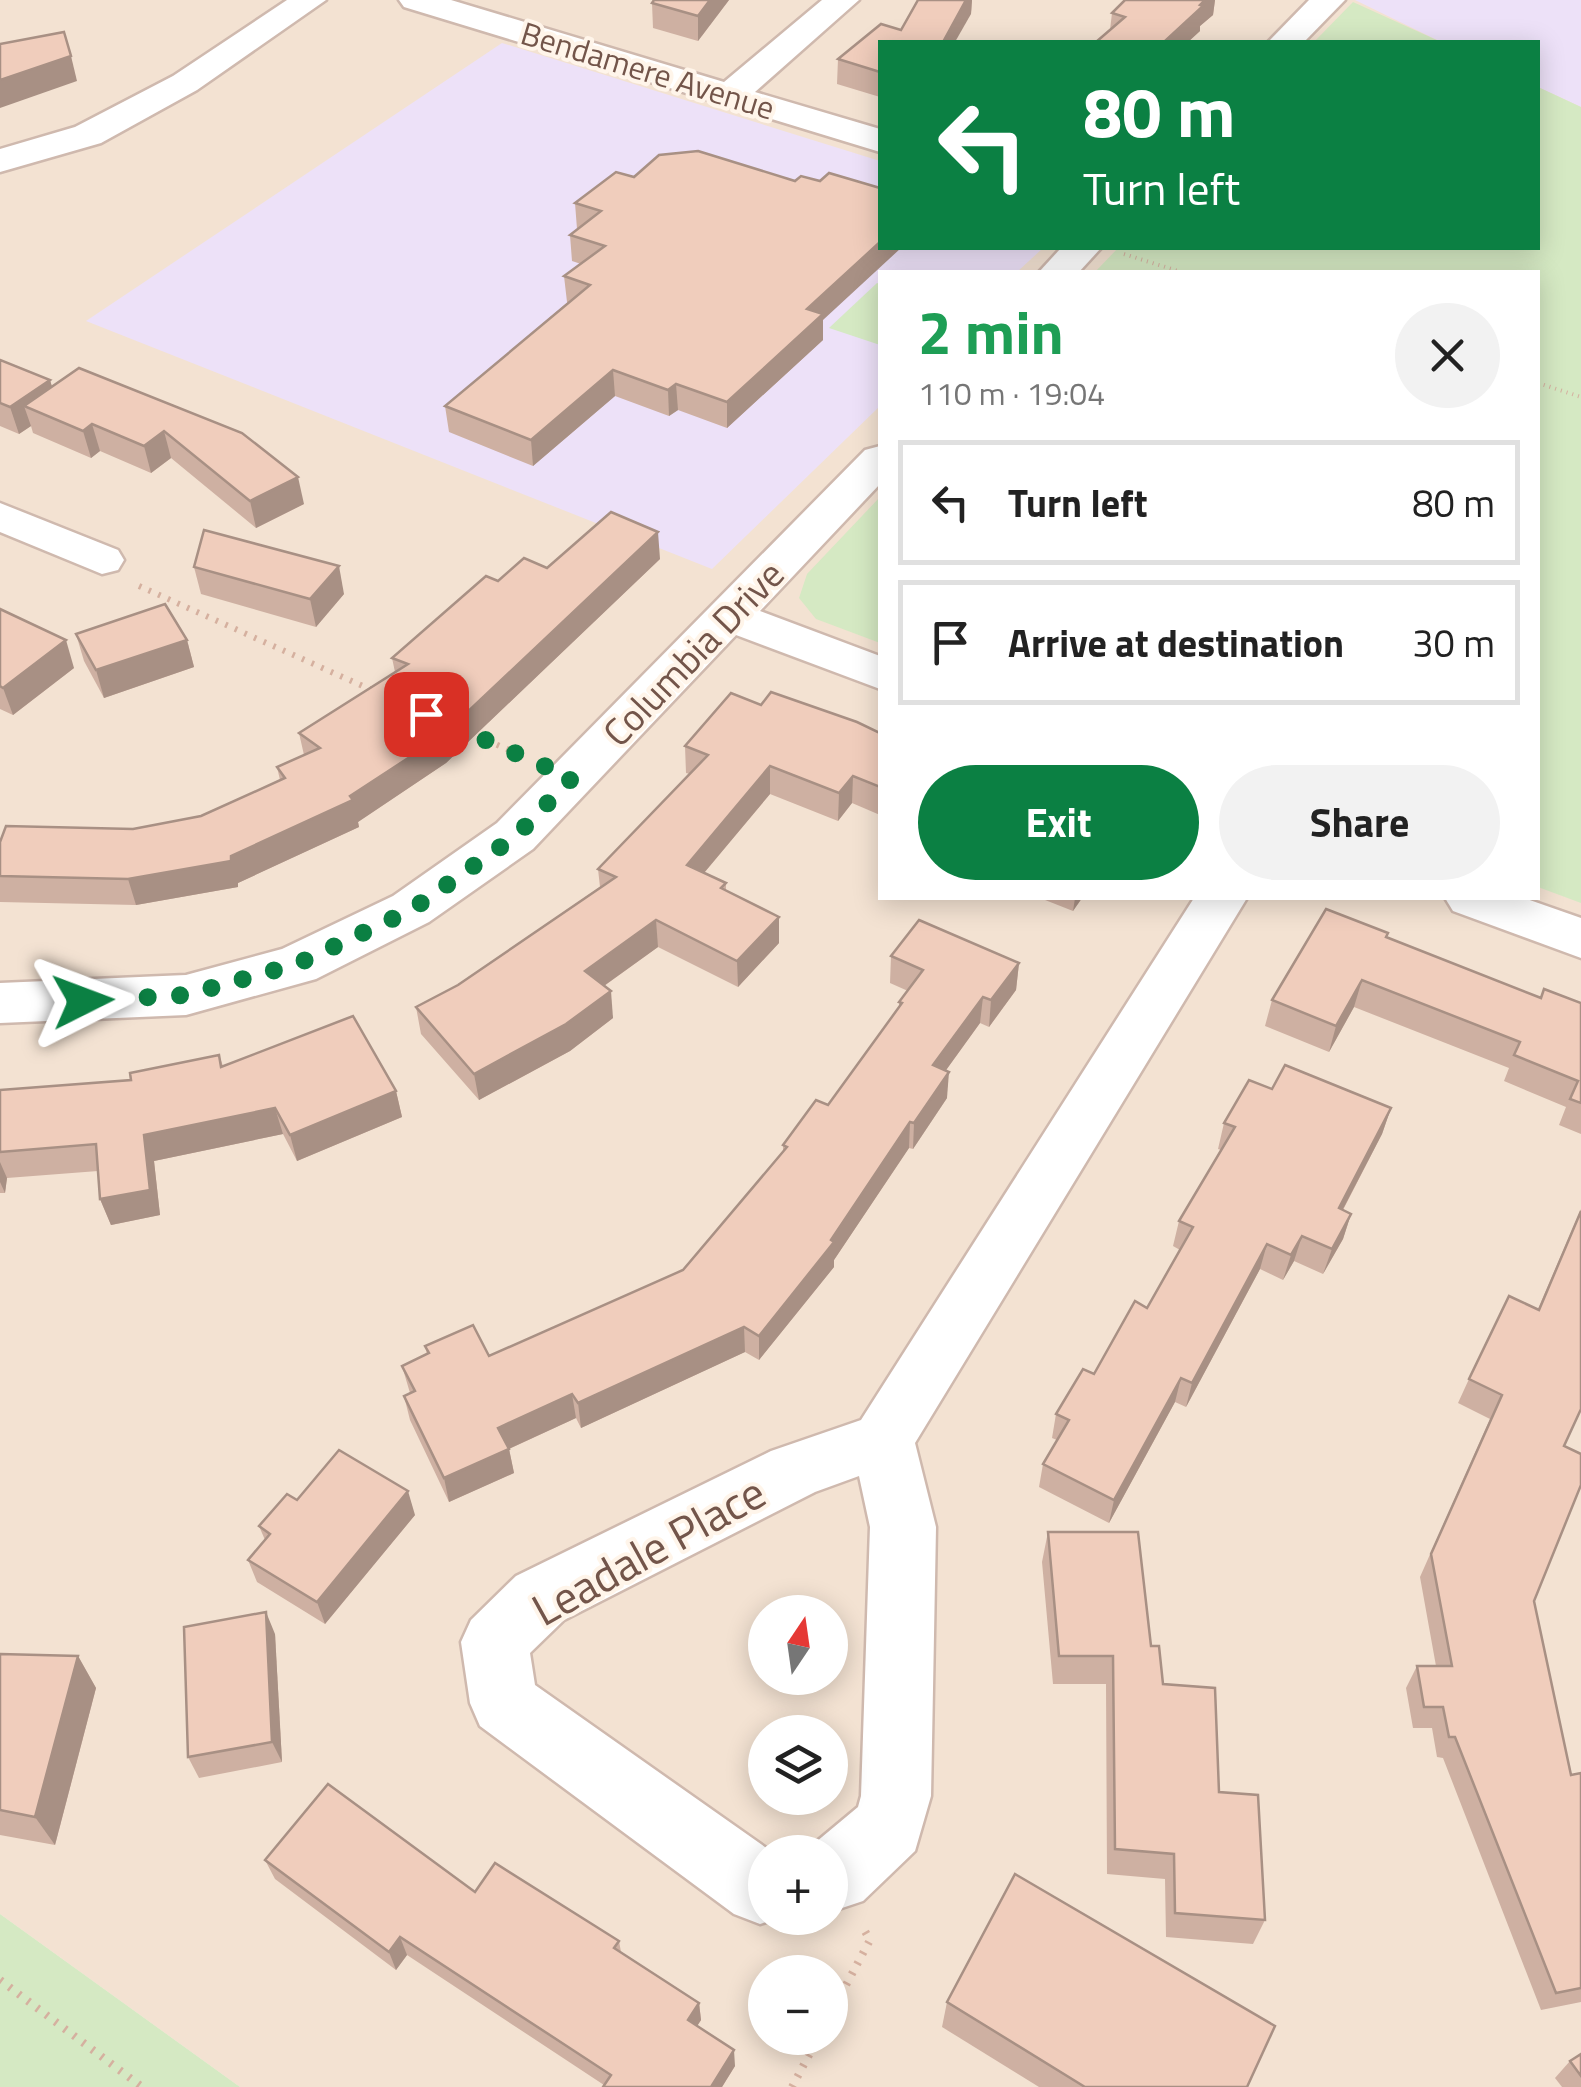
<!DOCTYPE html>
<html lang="en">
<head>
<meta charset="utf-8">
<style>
  body { margin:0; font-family:"Titillium Web",sans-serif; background:#f2f2f2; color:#222; height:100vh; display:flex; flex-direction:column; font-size:38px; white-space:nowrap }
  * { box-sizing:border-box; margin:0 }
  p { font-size:32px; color:#767676 }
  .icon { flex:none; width:55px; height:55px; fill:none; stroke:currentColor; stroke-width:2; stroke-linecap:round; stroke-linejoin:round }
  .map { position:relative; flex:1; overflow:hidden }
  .drawer { position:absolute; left:878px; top:270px; width:662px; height:630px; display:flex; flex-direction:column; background:#fff; border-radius:0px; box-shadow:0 5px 25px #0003 }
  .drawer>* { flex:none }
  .hud { position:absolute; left:878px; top:40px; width:662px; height:210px; border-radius:0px; box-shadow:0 5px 25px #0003; background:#0b8043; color:#fff; overflow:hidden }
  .needle { width:65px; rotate:13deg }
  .controls { position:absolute; left:748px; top:1595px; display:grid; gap:20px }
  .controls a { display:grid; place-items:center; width:100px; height:100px; border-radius:50%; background:#fff; box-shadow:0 5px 25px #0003; font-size:50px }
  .pin { position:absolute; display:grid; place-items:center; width:85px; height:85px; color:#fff; margin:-42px; border-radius:20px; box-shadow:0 5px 15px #0006 }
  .me { position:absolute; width:110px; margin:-55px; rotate:87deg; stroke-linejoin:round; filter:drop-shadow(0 0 8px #0008) }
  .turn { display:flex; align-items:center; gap:35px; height:210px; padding:0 40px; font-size:45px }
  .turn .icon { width:130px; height:130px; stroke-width:2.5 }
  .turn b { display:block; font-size:70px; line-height:85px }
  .round { display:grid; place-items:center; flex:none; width:105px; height:105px; border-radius:52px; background:#f2f2f2 }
  .head { display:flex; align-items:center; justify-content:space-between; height:170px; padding:0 40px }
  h1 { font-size:60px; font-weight:700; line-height:75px; color:#1e9e55 }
  .cta { display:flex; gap:20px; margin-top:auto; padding:20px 40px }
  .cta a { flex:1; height:115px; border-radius:60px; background:#0b8043; color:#fff; font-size:40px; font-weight:700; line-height:115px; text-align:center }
  .cta a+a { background:#f2f2f2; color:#222 }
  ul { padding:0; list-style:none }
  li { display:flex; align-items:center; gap:30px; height:125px; margin:0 20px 15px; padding:0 20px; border:5px solid #e0e0e0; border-radius:0px }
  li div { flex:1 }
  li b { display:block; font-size:38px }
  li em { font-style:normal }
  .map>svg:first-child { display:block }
  .residential { fill:#f3e2d2; fill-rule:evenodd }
  .education { fill:#ede1f8 }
  .green { fill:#d5e9c3 }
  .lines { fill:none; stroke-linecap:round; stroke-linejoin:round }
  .minor-casing { stroke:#cfb9ae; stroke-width:5 }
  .path-far2 { stroke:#d5b09f; stroke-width:4; stroke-dasharray:1 5; stroke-linecap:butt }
  .path-far1 { stroke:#d5b09f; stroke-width:6; stroke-dasharray:2.5 8; stroke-linecap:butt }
  .path { stroke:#d5b09f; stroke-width:8; stroke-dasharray:2.5 9; stroke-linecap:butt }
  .minor { fill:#fff; fill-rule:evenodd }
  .wall { fill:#ceb0a2 }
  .shaded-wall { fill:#a89084 }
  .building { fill:#f0cdbc; stroke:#a89084; stroke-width:2.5 }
  .route { stroke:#0b8043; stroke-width:18; stroke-dasharray:0 32.4 }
  .labels { text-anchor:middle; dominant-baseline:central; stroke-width:8; stroke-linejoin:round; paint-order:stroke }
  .far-street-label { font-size:32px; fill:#73554a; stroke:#fff5ea }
  .street-label { font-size:38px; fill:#73554a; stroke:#fff5ea }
  .near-street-label { font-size:45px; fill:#73554a; stroke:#fff5ea }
</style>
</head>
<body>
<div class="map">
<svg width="1581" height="2087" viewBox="0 0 1581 2087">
  <rect width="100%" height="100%" fill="#fcf0e4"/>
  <path class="residential" d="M0 0H1581V2087H240L0 1914ZM880 42H1538V248H880ZM880 272H1538V898H880ZM765 1612H830V1678H765ZM765 1732H830V1798H765ZM765 1852H830V1918H765ZM765 1972H830V2038H765Z"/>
  <g class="education">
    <polygon points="1355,0 1581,0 1581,107 1538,87 1538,42 1441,42"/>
    <polygon points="502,43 880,161 880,248 1043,248 1017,272 880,272 880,406 712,569 86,321"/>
  </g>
  <g class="green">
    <polygon points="1353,2 1441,42 1314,42"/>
    <polygon points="1538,87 1581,107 1581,903 1538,887 1538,272 1095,272 1118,248 1538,248"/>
    <polygon points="877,283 880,284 880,345 829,328"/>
    <polygon points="880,497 880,643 816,619 799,598 807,574"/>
    <polygon points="0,1914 240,2087 0,2087"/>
  </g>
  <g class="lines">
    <g class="minor-casing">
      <g id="minor">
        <polygon points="287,0 326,0 197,90 101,143 0,172 0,149 75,127 173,76"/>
        <polygon points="399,0 451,0 724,82 822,0 859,0 755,92 880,129 880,152 404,7"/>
        <polygon points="1309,0 1345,0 1304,42 1268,42"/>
        <polygon points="1061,248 1101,248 1079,272 1039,272"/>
        <polygon points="880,446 880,484 760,611 880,656 880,689 736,635 533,849 429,922 316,979 186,1015 0,1023 0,983 186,975 282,949 393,896 497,823 865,450"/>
        <polygon points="0,503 118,550 124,560 118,570 102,574 0,532"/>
        <polygon points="1194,898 1247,898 915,1443 936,1527 931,1796 915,1851 863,1901 830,1912 830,1852 804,1852 858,1807 861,1796 870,1527 859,1476 815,1492 564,1620 530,1653 535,1685 772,1852 765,1852 765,1918 779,1918 760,1924 734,1914 480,1726 470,1703 461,1642 471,1620 516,1576 771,1451 861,1420"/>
        <polygon points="1445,898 1524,898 1581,918 1581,958 1453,911"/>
      </g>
    </g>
    <g class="path-far2">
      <polyline points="1124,254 1181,272"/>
      <polyline points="1538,383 1581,397"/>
    </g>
    <g class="path-far1">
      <polyline points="139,586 374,691"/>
      <polyline points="468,732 525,757"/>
    </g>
    <g class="path">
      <polyline points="0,1980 142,2087"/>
      <polyline points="830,2015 870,1940 862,1926"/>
      <polyline points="792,2087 818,2038"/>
    </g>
    <use href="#minor" class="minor"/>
  </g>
  <g class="wall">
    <polygon points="654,0 729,0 698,41 653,28 652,3"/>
    <polygon points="918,0 972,0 971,14 880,42 880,97 837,84 838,59 901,30"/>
    <polygon points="1125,0 1215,0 1213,15 1200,26 1200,31 1188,42 1096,42 1110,30 1112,13"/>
    <polygon points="616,172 823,320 823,340 727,428 678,410 669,416 615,396 533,466 449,432 445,406 568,302 567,302 564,276 581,264 572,261 570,235 577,229 575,203"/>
    <polygon points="0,360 50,380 52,387 79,368 304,504 256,528 171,458 151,473 100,451 91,458 33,433 31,426 19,434 0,426"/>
    <polygon points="660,559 446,763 358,822 359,827 238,883 238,887 136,905 0,902 0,842 133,829 201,816 280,780 277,767 304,755 299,733 395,672 392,658 498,581 547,568"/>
    <polygon points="194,567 344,594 316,627 201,594"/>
    <polygon points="0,609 74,668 13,715 0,709"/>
    <polygon points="76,634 187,640 194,667 104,698 84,661"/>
    <polygon points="761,705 880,733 880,815 852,803 838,821 770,794 704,873 726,883 726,891 779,917 779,943 738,987 658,947 604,986 613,1018 570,1051 479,1100 421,1034 416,1007 458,985 600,887 598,869 690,774 686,773 685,746"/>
    <polygon points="1040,898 1082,898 1073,911"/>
    <polygon points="1387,938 1541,998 1581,1003 1581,1134 1559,1125 1566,1107 1504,1081 1509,1068 1354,1007 1329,1052 1265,1026 1272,1000"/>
    <polygon points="891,956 1019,963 1016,990 989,1027 980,1023 946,1070 947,1098 913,1149 909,1148 834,1260 834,1267 759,1360 745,1352 581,1428 576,1418 509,1449 514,1473 449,1502 410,1420 404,1396 410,1393 402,1366 427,1354 425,1346 489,1356 683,1270 783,1152 783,1145 828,1105 899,1008 899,1002 908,991 890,983"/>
    <polygon points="219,1055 223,1066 396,1091 402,1117 297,1161 283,1134 154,1161 160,1215 111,1225 100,1199 98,1171 7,1178 5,1193 0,1193 0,1090 131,1080"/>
    <polygon points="1272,1089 1391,1108 1382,1134 1343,1210 1351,1214 1343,1239 1323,1274 1294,1261 1283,1280 1260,1269 1186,1407 1175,1402 1109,1523 1039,1487 1043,1464 1057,1440 1052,1438 1056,1414 1094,1374 1147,1308 1180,1250 1173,1246 1179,1221 1221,1150 1218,1149 1224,1123"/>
    <polygon points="1581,1209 1564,1446 1534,1601 1571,1775 1581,1773 1581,2002 1541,2010 1443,1758 1437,1757 1432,1728 1413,1728 1406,1688 1417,1666 1436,1666 1420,1577 1490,1419 1458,1403 1469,1379 1538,1309"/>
    <polygon points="297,1500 415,1515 325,1624 257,1582 248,1560 265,1540 259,1526"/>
    <polygon points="1048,1532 1151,1646 1163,1684 1219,1792 1265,1920 1253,1944 1166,1937 1165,1879 1107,1874 1106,1684 1053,1684 1042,1562"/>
    <polygon points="275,1634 282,1762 199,1778 188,1757"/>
    <polygon points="0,1654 78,1656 96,1688 55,1845 0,1835"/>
    <polygon points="265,1860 475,1892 619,1941 621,1952 699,2003 701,2020 697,2026 735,2066 722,2087 603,2087 604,2085 407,1955 396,1970 275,1879"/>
    <polygon points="947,2002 1247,2087 1039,2087 942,2027"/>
    <polygon points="1581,2054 1581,2087 1562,2087 1555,2078 1570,2061"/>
  </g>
  <g class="shaded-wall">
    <polygon points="710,0 729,0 698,41 698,16"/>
    <polygon points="966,0 972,0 971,14 955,42 943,42"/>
    <polygon points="1205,0 1215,0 1213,15 1200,26 1200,31 1188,42 1164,42"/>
    <polygon points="71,56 77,81 0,108 0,80"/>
    <polygon points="880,242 880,248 901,248 823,320 823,340 727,428 727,402 807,309"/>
    <polygon points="613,370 615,396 533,466 531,440"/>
    <polygon points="50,380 58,407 24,406 31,426 19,434 10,407"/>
    <polygon points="676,384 678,410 669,416 668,390"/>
    <polygon points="92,424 100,451 91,458 83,431"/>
    <polygon points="164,431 171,458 151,473 144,446"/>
    <polygon points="298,477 304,504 256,528 250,501"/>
    <polygon points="658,532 660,559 446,763 358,822 359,827 238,883 238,887 136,905 128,879 231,856 350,796"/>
    <polygon points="339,566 344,594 316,627 310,599"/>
    <polygon points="66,640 74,668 13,715 3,688"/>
    <polygon points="187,640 194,667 104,698 96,670"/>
    <polygon points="770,766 770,794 688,892 687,865"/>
    <polygon points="853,776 852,803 838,821 839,793"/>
    <polygon points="1075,898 1082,898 1073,911"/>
    <polygon points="779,917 779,943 738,987 737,961"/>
    <polygon points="656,920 658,947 587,998 585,971"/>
    <polygon points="1019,963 1016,990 989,1027 991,1000"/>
    <polygon points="1362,980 1354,1007 1329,1052 1336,1026"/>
    <polygon points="611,991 613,1018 570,1051 479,1100 474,1074"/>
    <polygon points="983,997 980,1023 931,1091 933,1065"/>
    <polygon points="949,1072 947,1098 913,1149 914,1123"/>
    <polygon points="396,1091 402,1117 297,1161 290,1135"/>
    <polygon points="275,1108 283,1134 154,1161 160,1215 111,1225 100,1199 144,1135"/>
    <polygon points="1391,1108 1382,1134 1330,1234 1339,1208"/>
    <polygon points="910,1122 909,1148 834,1260 834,1267 759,1360 759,1336 831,1240"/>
    <polygon points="0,1162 7,1178 5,1193 0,1182"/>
    <polygon points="1351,1214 1343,1239 1323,1274 1332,1249"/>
    <polygon points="1302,1236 1294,1261 1283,1280 1291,1255"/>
    <polygon points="1267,1244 1260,1269 1186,1407 1192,1383"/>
    <polygon points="744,1327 745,1352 581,1428 578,1403"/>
    <polygon points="1181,1378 1175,1402 1109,1523 1114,1500"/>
    <polygon points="572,1394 576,1418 502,1452 498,1428"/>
    <polygon points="509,1449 514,1473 449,1502 444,1478"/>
    <polygon points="408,1491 415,1515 325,1624 317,1602"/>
    <polygon points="266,1612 275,1634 282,1762 272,1742"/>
    <polygon points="78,1656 96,1688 55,1845 35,1817"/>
    <polygon points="400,1937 407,1955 396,1970 389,1952"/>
    <polygon points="699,2003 701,2020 690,2037 688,2020"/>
    <polygon points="734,2050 735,2066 722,2087 711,2087"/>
  </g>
  <g class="building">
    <polygon points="654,0 710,0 698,16 652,3"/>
    <polygon points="918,0 966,0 943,42 880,42 880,72 838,59 881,24 901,30"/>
    <polygon points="1125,0 1205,0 1200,5 1203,6 1164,42 1096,42 1125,17 1112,13"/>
    <polygon points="64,32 71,56 0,80 0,44"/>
    <polygon points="698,151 795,181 801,176 820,181 829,173 880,188 880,242 807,309 823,314 727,402 676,384 668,390 613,370 531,440 445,406 590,285 564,276 605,246 570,235 601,211 575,203 616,172 634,177 659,155"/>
    <polygon points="0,360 50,380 10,407 0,403"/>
    <polygon points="79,368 242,433 298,477 250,501 164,431 144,446 92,424 83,431 24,406"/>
    <polygon points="611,512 658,532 442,736 350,796 353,800 231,856 231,861 128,879 0,876 0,842 6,826 133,829 201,816 285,778 277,767 320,748 299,733 408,664 392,658 486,576 498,581 524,558 547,568"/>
    <polygon points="204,530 339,566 310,599 194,567"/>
    <polygon points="165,604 187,640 96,670 76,634"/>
    <polygon points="0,609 66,640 3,688 0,686"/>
    <polygon points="771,692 857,722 880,733 880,787 853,776 839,793 770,766 687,865 726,883 721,888 779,917 737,961 656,920 585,971 611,991 566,1024 474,1074 416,1007 458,985 616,877 598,869 708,755 685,746 731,693 761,705"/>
    <polygon points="1326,909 1388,933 1386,937 1541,998 1544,989 1581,1003 1581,1103 1570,1099 1578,1081 1514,1055 1520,1042 1362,980 1336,1026 1272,1000"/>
    <polygon points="919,920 1019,963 991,1000 983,997 933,1065 949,1072 914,1123 910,1122 831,1240 834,1242 759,1336 744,1327 578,1403 572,1394 498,1428 509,1449 444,1478 404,1396 415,1391 402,1366 429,1353 425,1346 473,1325 489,1356 683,1270 787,1147 783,1145 816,1100 828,1105 902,1003 899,1002 923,970 891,956"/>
    <polygon points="353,1016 396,1091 290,1135 275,1108 144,1135 150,1190 100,1199 96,1144 0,1152 0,1090 131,1080 130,1073 219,1055 221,1067"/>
    <polygon points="1285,1065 1391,1108 1339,1208 1351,1214 1332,1249 1302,1236 1291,1255 1267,1244 1192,1383 1181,1378 1114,1500 1043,1464 1069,1420 1056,1414 1083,1369 1094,1374 1135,1301 1147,1308 1193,1227 1179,1221 1235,1127 1224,1123 1249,1080 1272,1089"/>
    <polygon points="1581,1211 1581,1409 1564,1446 1581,1454 1581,1485 1534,1601 1571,1775 1581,1773 1581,1988 1556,1993 1455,1737 1449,1737 1443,1707 1424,1707 1417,1666 1452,1666 1431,1554 1502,1395 1469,1379 1509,1296 1539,1310"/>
    <polygon points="339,1450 408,1491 317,1602 248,1560 270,1534 259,1526 287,1494 297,1500"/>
    <polygon points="1048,1532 1138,1532 1151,1646 1159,1646 1163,1684 1215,1688 1219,1792 1258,1795 1265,1920 1175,1913 1174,1854 1115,1849 1113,1656 1059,1656"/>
    <polygon points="266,1612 272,1742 188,1757 184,1627"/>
    <polygon points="0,1654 78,1656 35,1817 0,1810"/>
    <polygon points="328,1784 475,1892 495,1863 619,1941 614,1948 699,2003 688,2020 734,2050 711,2087 603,2087 611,2075 400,1937 389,1952 265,1860"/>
    <polygon points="1015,1874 1275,2026 1247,2087 1085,2087 947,2002"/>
    <polygon points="1581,2054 1581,2076 1570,2061"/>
  </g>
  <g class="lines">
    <polyline class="route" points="83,1001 186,995 297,964 411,910 516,836 572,778 426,714"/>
  </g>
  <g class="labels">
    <g class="far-street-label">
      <text transform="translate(648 70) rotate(17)">Bendamere Avenue</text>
    </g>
    <g class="street-label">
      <text transform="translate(693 653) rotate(-46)">Columbia Drive</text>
    </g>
    <g class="near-street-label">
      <text transform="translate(648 1550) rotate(-29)">Leadale Place</text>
    </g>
  </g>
</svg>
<div class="controls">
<a><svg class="needle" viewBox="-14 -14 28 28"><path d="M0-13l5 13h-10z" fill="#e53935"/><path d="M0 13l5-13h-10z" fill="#767676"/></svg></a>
<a><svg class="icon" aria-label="layers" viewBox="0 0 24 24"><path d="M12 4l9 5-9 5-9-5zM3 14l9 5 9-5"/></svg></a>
<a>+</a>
<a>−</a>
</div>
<div class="pin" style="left:426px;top:714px;background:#d93025"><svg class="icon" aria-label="arrive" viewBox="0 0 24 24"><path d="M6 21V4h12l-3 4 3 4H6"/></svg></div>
<svg class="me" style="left:83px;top:1001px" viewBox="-20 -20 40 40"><path d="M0-17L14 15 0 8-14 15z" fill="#0b8043" stroke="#fff" stroke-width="4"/></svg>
<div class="hud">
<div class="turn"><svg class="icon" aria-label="left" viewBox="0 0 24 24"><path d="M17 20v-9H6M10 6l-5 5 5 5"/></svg><div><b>80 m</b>Turn left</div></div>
</div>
<section class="drawer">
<div class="head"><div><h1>2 min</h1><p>110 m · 19:04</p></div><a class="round"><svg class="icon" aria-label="close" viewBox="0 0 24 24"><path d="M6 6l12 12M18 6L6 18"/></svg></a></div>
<ul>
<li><svg class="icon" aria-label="left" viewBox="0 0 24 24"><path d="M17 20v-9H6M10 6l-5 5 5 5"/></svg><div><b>Turn left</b></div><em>80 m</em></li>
<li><svg class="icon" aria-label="arrive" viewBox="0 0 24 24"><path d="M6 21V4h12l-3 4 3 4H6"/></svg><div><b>Arrive at destination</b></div><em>30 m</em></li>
</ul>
<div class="cta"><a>Exit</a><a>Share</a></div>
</section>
</div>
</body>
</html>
